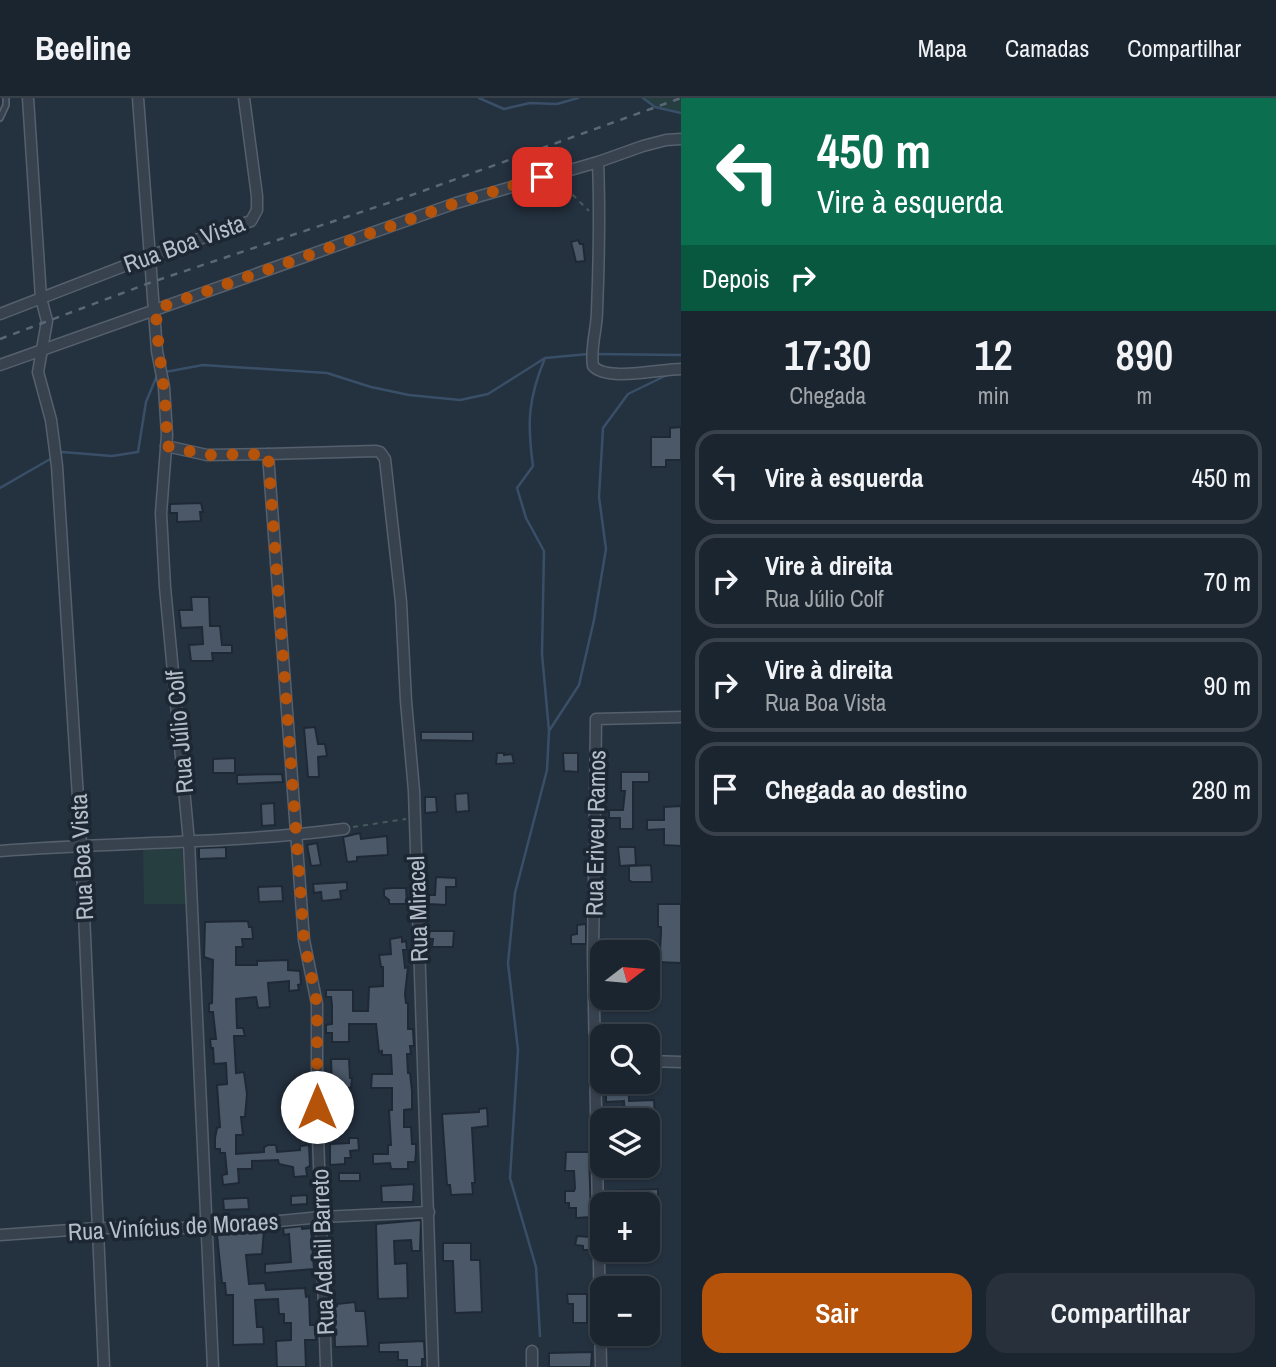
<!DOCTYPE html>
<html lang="pt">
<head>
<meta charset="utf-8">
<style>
  body { margin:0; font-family:"Archivo Narrow",sans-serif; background:#28313b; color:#f1f3f6; height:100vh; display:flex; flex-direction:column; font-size:26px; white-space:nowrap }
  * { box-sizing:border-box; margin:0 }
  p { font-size:23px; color:#a0a5aa }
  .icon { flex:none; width:38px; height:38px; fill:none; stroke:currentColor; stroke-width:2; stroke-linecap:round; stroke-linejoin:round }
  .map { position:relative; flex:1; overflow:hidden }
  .sheet { display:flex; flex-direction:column; background:#1b252f; width:595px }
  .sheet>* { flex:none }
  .hud { background:#0b6e4f; color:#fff; overflow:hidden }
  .needle { width:46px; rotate:74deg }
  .tools { position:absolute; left:590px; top:842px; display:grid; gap:14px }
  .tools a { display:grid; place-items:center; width:70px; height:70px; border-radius:14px; background:#1b252f; box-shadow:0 2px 5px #0004,0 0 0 2px #39424b; font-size:35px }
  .pin { position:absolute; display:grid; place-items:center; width:60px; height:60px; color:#fff; margin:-30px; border-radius:14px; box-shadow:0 4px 10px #0006 }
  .me { position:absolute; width:77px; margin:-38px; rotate:0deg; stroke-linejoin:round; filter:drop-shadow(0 0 5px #0008) }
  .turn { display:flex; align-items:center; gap:24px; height:147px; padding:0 21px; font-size:32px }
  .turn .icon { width:91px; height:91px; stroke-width:2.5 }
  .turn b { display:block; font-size:49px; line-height:60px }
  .then { display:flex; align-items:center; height:66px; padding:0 21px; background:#0003; gap:14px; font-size:26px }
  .eta { display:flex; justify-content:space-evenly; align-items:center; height:119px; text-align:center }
  .eta b { font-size:42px; font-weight:600; line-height:49px }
  .button { display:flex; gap:14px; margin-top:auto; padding:14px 21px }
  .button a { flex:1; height:80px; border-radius:21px; background:#b45309; color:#fff; font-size:28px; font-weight:600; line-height:80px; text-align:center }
  .button a+a { background:#28313b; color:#f1f3f6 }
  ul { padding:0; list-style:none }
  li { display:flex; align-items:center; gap:21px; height:94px; margin:0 14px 10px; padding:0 7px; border:4px solid #39424b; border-radius:21px }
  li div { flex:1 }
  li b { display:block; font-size:26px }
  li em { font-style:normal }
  header { display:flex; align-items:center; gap:42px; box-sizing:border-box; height:98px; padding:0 35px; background:#1b252f; border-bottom:2px solid #39424b }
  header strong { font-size:33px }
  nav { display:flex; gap:38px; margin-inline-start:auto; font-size:24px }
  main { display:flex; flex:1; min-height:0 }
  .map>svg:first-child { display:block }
  .green { fill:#263e40 }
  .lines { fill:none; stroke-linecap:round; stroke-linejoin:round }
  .stream { stroke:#394f68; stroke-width:2.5 }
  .building { fill:#4a5868; stroke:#1f2936; stroke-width:2 }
  .lane-casing { stroke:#56606d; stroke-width:8 }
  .street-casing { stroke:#56606d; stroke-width:13 }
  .path { stroke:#445b5d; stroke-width:2; stroke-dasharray:5 5; stroke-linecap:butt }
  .lane { stroke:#38424f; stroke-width:4.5 }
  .street { stroke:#38424f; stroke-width:10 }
  .rail { stroke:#5a6776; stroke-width:2.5; stroke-dasharray:7 7; stroke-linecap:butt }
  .route { stroke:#b45309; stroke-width:12; stroke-dasharray:0 21.6 }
  .labels { text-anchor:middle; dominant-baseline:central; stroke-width:7; stroke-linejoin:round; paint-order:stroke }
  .street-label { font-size:24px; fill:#b4bdca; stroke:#1d2734 }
</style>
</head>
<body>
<header>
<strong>Beeline</strong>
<nav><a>Mapa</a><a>Camadas</a><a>Compartilhar</a></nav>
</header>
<main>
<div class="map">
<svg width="681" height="1269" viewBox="0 0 681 1269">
  <rect width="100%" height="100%" fill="#24313f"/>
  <g class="green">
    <polygon points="643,0 681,0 681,15 655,9"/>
    <polygon points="182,751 186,806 144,806 143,752"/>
  </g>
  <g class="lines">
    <g class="stream">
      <polyline points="479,0 504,11 530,5 557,6 578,0"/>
      <polyline points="643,0 655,9 681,15"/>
      <polyline points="595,256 681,257"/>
      <polyline points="165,274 203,267 327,275 371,289 409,297 460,302 488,296 545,260"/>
      <polyline points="58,357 62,354 112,358 138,354 146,304 158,275"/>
      <polyline points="0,390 52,360"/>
      <path d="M549 633 542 556 544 453 526 420 517 390 533 368C527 325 528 301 545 260L588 256"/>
      <polyline points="540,1238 536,1169 510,1080 518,952 508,865 515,795 547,672 549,633 579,587 594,522 606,451 599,399 603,330 628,296 671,275"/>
    </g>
  </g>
  <g class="building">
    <polygon points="578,142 580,146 583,146 585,163 576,164 571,144"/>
    <polygon points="681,329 681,362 666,362 666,369 651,369 651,339 670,339 670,330"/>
    <polygon points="201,405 203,414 200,414 201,423 177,424 177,415 170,415 170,406"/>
    <polygon points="191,499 209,499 210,528 220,528 222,547 232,547 232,555 212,555 213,563 191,563 189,547 203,546 202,529 181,530 179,512 192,512"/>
    <polygon points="315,629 318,646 325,646 327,658 318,659 319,679 308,679 304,630"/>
    <polygon points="421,634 473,634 473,643 421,642"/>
    <polygon points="497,655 504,655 504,657 512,656 514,665 496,666"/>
    <polygon points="563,655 578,655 578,674 564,673"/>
    <polygon points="235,660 235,675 213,675 213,661"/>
    <polygon points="621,674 649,674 649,684 633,684 633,731 620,731 620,720 609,720 609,712 623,712 625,693 621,693"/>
    <polygon points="282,676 283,684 237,686 237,677"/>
    <polygon points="468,695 469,713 456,714 455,696"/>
    <polygon points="425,699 436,699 437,714 425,715"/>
    <polygon points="274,705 275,727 262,728 261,706"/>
    <polygon points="681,708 681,748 664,747 664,731 647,732 647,722 664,722 664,709"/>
    <polygon points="360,735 361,741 387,738 388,757 357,759 357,763 347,764 343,739"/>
    <polygon points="317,745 321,767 311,768 307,747"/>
    <polygon points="226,749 226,760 199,761 199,750"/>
    <polygon points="618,749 635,749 636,767 620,768"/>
    <polygon points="651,767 652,784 632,784 629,782 629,768"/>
    <polygon points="436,779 456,780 456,789 446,789 446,807 429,806 429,797 435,797"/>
    <polygon points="347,784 347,792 340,793 341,801 322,803 321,794 314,795 313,786"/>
    <polygon points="282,788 283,803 259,804 258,789"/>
    <polygon points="392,790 406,790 407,806 389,806 389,802 384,798 384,791"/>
    <polygon points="658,806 681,806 681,865 656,864 656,852 660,852 661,835 661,829 658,829"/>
    <polygon points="248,823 249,829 252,829 253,841 242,841 243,849 236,849 236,867 257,867 257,863 288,862 288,872 300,873 301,886 298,887 299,892 289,893 289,883 268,885 270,909 258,910 256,899 236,901 237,930 243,930 245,938 234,938 236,975 244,974 247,996 245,1019 241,1019 243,1037 236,1037 236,1056 264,1054 264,1049 268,1047 276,1047 277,1054 300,1052 300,1048 309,1047 310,1068 306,1070 307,1078 294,1079 293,1069 279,1066 278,1062 252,1063 252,1071 238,1071 239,1085 223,1087 222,1077 227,1076 225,1055 220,1055 220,1051 215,1051 215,1040 217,1030 220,1029 217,987 227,986 226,965 214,966 213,950 211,950 210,941 216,941 213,914 209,914 209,906 212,905 213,862 204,859 205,824"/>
    <polygon points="586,826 586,846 571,846 571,837 577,836 577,827"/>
    <polygon points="429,833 454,833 453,849 432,849 433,841 429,841"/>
    <polygon points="402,839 402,844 406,843 407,852 403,852 404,860 405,870 408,869 405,896 406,905 408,905 408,931 413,931 414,948 410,948 411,956 407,956 408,975 410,975 412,993 412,1011 404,1012 404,1029 411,1029 412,1046 416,1046 416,1055 415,1064 408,1064 408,1071 391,1071 390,1065 373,1066 373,1056 388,1056 388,1047 391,1047 389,1012 392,1012 392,990 371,990 372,976 392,976 391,957 382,957 382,953 379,954 376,926 349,926 349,944 332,944 332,935 326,935 326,927 332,926 332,907 331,899 326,899 326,892 353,892 353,913 368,913 369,889 383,888 383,869 381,869 379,857 391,856 390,841"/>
    <polygon points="648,864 656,864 655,891 648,891"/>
    <polygon points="331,961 349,961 350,980 352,980 351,990 332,988"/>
    <polygon points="606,984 624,984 624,995 629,995 629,1003 654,1002 655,1022 625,1022 624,1003 606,1004"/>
    <polygon points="302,1000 303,1009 282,1010 282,1001"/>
    <polygon points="487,1010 488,1028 472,1030 475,1085 472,1085 473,1096 451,1097 450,1087 447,1087 442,1016 479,1014 479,1011"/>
    <polygon points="349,1040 358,1040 359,1052 350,1053 351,1060 345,1060 345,1066 330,1067 330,1046 349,1045"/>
    <polygon points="566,1054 589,1054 591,1119 576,1120 576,1110 569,1110 569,1105 565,1105 565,1093 574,1093 575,1090 574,1073 565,1073"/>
    <rect x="339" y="1075" width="21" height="8"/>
    <polygon points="414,1086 413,1104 382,1104 381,1088"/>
    <polygon points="658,1091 658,1111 648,1111 648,1106 611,1106 610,1093"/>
    <polygon points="307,1097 307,1106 291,1107 291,1098"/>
    <polygon points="241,1100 248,1100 249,1111 224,1112 223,1101"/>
    <polygon points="421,1122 420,1153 412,1153 411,1142 394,1143 395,1166 407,1165 408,1200 378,1201 376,1126"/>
    <polygon points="302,1128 302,1131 311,1130 314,1171 265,1175 265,1166 291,1164 289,1136 284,1137 283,1130"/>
    <polygon points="264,1132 262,1156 246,1157 249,1186 265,1185 266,1192 305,1190 306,1199 309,1198 310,1227 315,1227 316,1242 305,1242 306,1269 277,1269 276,1243 291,1242 291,1225 284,1225 284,1216 279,1216 278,1201 255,1202 257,1229 263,1229 264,1246 233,1247 233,1197 226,1197 225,1185 222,1185 217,1137"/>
    <polygon points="577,1138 591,1139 591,1152 583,1152 583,1148 575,1147"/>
    <polygon points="443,1145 471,1145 471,1162 480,1162 482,1214 455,1215 453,1163 443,1163"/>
    <polygon points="608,1152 639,1152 639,1159 608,1160"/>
    <polygon points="567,1196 587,1196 587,1225 573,1225 573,1206 568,1206"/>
    <polygon points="355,1204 356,1213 365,1213 368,1248 335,1249 334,1209 337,1208 337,1206"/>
    <polygon points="424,1243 425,1261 422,1261 422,1269 407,1269 407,1262 398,1262 398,1254 379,1254 379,1245"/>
    <polygon points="592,1254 591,1269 549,1269 549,1255"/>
  </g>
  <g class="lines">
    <g class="lane-casing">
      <polyline id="lane" points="0,20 6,7 6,0"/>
    </g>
    <g class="street-casing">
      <g id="street">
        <polyline points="28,0 41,200 47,223 38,274 51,322 57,368 81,747 104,1269"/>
        <polyline points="138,0 157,253 164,289 167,337 161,415 165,489 189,744 213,1269"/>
        <path d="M598 64C600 114 599 163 597 213 597 231 590 250 593 268 607 284 660 271 681 271"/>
        <polyline points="0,216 150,158 251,123 257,112 257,98 244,0"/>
        <polyline points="0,267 456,105 598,64 643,48 666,42 681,41"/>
        <polyline points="166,348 207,357 268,356"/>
        <path d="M0 753C115 744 230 746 344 731"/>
        <polyline points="648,963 681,964"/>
        <polyline points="0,1137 99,1130 207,1130 321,1119 429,1114"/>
        <polyline points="326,1269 317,1008 317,906 304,842 268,356 376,353 380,354 385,361 401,504 406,603 414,693 433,1269"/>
        <polyline points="532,1269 532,1253"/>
        <polyline points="601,1269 593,857 596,621 681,619"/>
      </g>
    </g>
    <g class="path">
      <polyline points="555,87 573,97 589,113"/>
      <polyline points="353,729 406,721"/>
    </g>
    <use href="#lane" class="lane"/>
    <use href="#street" class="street"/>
    <polyline class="rail" points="0,241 152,184 409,98 681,0"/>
  </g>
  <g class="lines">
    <path class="route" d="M317 1009V906L304 842 268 356 207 357 166 348C169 302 157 257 156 211L456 105 542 79"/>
  </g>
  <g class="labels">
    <g class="street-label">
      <text transform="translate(184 145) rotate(-20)">Rua Boa Vista</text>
      <text transform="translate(179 634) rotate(-95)">Rua Júlio Colf</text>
      <text transform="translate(595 735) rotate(-89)">Rua Eriveu Ramos</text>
      <text transform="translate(81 759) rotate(-93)">Rua Boa Vista</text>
      <text transform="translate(417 811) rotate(-92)">Rua Miracel</text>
      <text transform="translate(173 1128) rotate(-3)">Rua Vinícius de Moraes</text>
      <text transform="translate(322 1154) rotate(-92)">Rua Adahil Barreto</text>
    </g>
  </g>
</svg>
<div class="tools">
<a><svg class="needle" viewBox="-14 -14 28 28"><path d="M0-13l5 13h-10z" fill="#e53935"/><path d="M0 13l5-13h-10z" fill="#a0a5aa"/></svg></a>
<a><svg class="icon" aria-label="search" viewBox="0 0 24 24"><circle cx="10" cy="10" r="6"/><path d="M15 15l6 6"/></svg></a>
<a><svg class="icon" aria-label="layers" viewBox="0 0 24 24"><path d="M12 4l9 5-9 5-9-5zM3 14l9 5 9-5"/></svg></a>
<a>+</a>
<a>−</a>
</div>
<div class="pin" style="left:542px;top:79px;background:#d93025"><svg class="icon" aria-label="arrive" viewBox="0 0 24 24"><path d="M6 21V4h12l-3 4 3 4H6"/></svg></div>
<svg class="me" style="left:317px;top:1009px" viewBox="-20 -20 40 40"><circle r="19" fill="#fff"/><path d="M0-13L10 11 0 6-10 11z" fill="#b45309"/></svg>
</div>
<section class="sheet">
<div class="hud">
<div class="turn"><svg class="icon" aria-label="left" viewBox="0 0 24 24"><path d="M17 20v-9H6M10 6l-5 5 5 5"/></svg><div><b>450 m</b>Vire à esquerda</div></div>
<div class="then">Depois<svg class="icon" aria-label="right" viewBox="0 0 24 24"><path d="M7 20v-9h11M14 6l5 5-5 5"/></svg></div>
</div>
<div class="eta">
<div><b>17:30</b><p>Chegada</p></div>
<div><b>12</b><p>min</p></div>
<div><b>890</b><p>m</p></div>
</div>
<ul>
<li><svg class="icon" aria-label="left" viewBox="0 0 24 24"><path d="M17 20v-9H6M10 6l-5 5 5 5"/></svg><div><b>Vire à esquerda</b></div><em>450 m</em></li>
<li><svg class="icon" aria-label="right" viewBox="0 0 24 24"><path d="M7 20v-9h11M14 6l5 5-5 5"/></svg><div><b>Vire à direita</b><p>Rua Júlio Colf</p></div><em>70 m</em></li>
<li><svg class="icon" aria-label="right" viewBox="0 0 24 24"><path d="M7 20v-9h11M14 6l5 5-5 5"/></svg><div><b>Vire à direita</b><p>Rua Boa Vista</p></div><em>90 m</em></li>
<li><svg class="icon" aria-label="arrive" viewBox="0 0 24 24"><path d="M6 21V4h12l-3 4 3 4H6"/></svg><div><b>Chegada ao destino</b></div><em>280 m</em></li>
</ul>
<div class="button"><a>Sair</a><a>Compartilhar</a></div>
</section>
</main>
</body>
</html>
